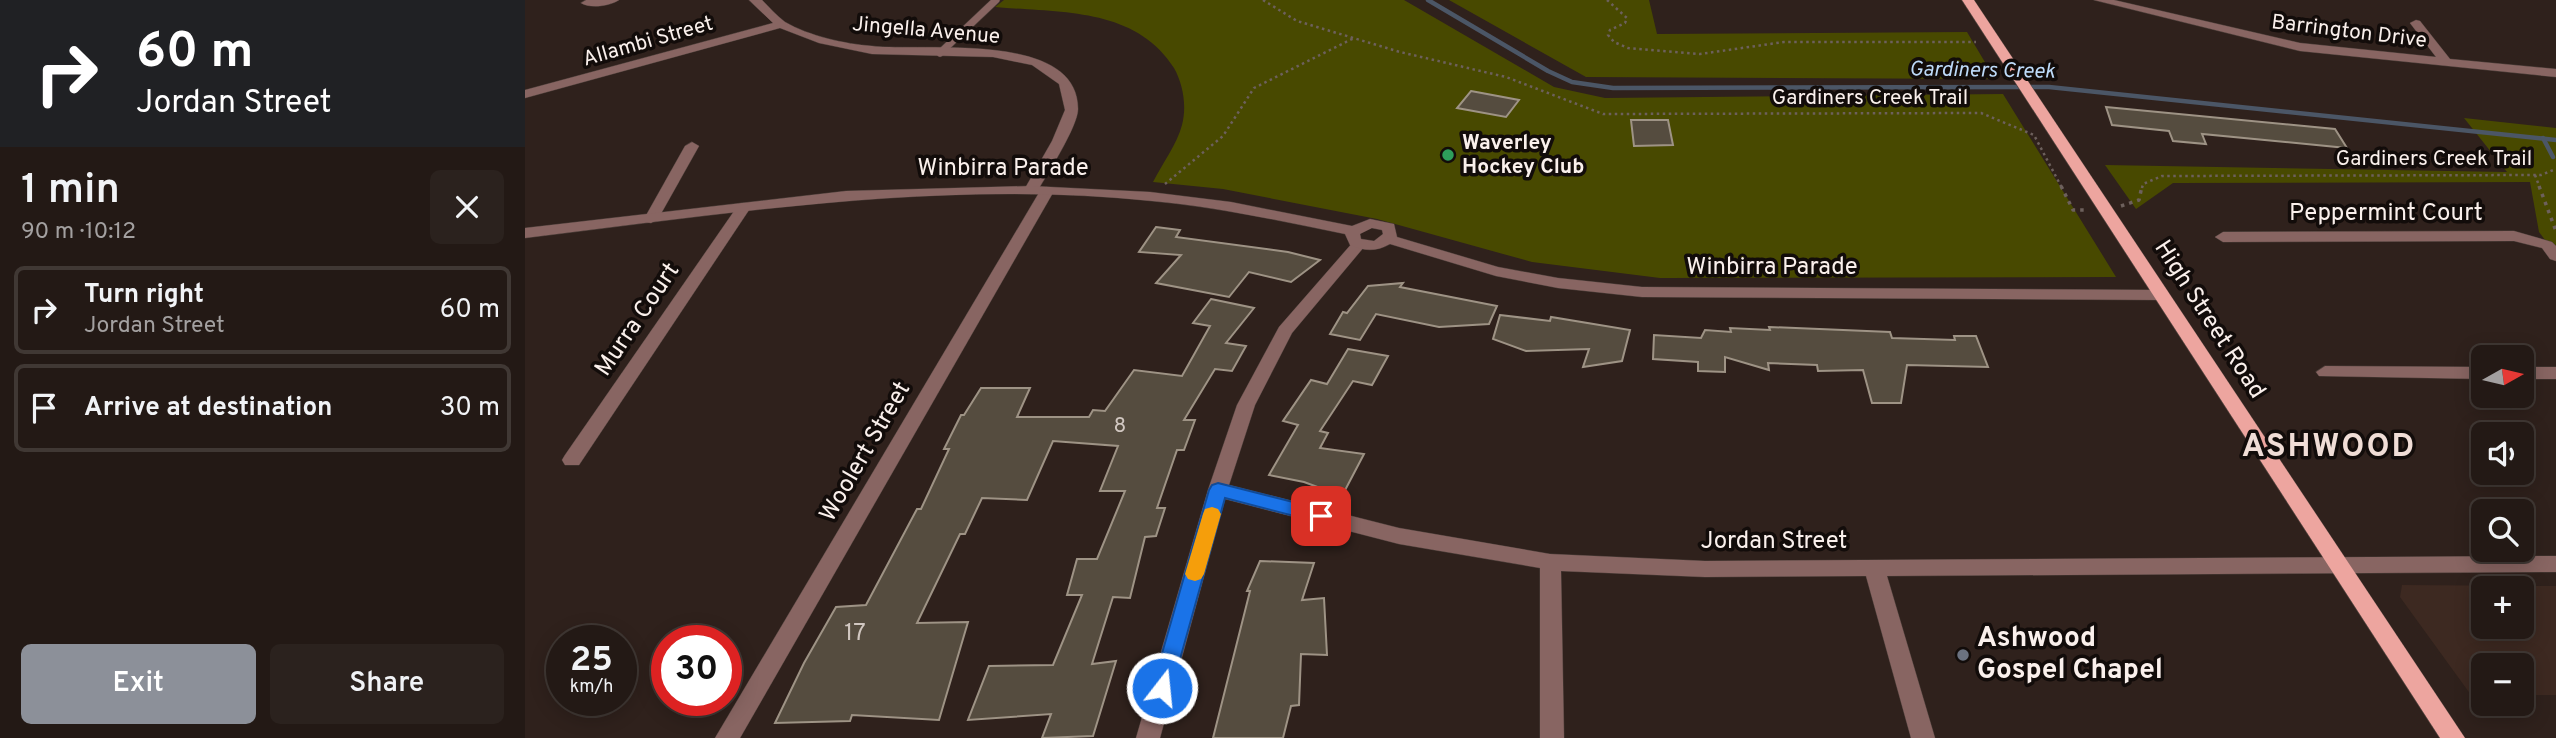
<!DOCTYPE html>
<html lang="en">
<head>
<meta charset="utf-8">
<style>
  body { margin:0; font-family:Overpass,sans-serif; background:#2b221e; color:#f1f3f6; height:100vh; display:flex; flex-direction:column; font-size:26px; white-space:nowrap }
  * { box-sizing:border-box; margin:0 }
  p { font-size:23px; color:#a3a0a0 }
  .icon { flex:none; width:38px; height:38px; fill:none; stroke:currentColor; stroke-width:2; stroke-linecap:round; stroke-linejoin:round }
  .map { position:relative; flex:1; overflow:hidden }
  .details { display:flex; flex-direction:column; background:#231915; width:525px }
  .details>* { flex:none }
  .banner { background:#202124; color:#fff; overflow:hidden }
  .needle { width:46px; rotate:82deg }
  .controls { position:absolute; left:1946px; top:345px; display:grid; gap:14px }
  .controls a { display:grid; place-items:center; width:63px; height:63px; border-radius:10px; background:#231915; box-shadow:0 4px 18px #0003,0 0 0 2px #403834; font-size:35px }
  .speed { position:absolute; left:21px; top:625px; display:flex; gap:14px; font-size:35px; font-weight:700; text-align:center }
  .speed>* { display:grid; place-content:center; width:91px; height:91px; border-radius:50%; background:#231915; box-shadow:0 4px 18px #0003,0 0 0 2px #403834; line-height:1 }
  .speed small { font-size:18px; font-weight:400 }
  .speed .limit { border:10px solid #d22; background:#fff; color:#111 }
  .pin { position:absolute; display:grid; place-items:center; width:60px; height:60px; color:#fff; margin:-30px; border-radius:14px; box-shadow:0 4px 10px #0006 }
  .me { position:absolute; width:77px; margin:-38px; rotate:16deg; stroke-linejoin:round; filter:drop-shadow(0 0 5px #0008) }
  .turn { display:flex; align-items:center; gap:24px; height:147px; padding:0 21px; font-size:32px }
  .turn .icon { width:91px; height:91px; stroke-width:2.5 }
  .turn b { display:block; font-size:49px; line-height:60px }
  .round { display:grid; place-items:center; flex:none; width:74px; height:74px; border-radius:10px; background:#2b221e }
  .overview { display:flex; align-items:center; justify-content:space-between; height:119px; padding:0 21px }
  h1 { font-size:42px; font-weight:600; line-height:52px }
  .primary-button { display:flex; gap:14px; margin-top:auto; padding:14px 21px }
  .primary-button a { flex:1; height:80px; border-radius:10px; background:#8c9099; color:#fff; font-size:28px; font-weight:600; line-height:80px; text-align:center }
  .primary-button a+a { background:#2b221e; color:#f1f3f6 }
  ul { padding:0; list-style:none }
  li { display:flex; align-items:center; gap:21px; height:88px; margin:0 14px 10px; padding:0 7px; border:4px solid #403834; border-radius:10px }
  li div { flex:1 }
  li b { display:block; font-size:26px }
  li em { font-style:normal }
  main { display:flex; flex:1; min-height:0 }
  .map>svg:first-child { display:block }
  .built { fill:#3d2921; fill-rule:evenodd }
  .green { fill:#484900 }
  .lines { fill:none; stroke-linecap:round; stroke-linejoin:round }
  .stream { stroke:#4b5666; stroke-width:4.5 }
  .building { fill:#554c3f; stroke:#9e9385; stroke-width:2 }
  .service-casing { stroke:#4b3e39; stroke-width:8 }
  .minor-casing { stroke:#4b3e39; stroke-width:1 }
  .tertiary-casing { stroke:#4b3e39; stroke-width:1 }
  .primary-casing { stroke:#4b3e39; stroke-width:1 }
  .path-far1 { stroke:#6d605c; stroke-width:2.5; stroke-dasharray:2.5 3.5; stroke-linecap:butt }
  .path { stroke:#6d605c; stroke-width:3.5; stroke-dasharray:3.5 5; stroke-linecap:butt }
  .service { stroke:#886562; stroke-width:7 }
  .minor { fill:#886562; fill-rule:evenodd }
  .tertiary { fill:#886562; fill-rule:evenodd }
  .primary { fill:#eda59f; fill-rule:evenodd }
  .route { fill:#1a73e8; stroke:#114b97; stroke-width:2 }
  .slow { fill:#f59e0b }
  .leisure-dot { fill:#2e9e5b; stroke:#120c0a; stroke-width:2.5 }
  .worship-dot { fill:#6b7280; stroke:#120c0a; stroke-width:2.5 }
  .labels { text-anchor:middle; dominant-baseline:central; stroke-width:7; stroke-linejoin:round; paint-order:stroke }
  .far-street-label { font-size:21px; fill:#faf0ec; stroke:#120c0a }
  .far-water-label { font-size:21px; font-style:italic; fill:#bddaf8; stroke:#120c0a }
  .far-poi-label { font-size:21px; font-weight:bold; fill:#faf0ec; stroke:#120c0a; text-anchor:start }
  .number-label { font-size:21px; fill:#d1c7c1 }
  .street-label { font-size:24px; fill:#faf0ec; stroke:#120c0a }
  .near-number-label { font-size:24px; fill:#d1c7c1 }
  .near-poi-label { font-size:28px; font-weight:bold; fill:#faf0ec; stroke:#120c0a; text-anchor:start }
  .district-label { font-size:32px; font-weight:bold; letter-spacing:2px; fill:#f0ddd6; stroke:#120c0a }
</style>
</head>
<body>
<main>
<section class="details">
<div class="banner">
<div class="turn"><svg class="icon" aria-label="right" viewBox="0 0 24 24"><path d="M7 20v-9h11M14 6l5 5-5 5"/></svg><div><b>60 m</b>Jordan Street</div></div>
</div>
<div class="overview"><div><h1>1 min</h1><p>90 m · 10:12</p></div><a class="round"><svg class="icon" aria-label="close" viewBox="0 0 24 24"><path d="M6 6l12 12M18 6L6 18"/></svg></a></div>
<ul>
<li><svg class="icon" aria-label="right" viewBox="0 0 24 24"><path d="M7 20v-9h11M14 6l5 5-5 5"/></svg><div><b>Turn right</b><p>Jordan Street</p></div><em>60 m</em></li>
<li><svg class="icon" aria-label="arrive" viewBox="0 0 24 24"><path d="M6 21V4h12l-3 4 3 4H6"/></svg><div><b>Arrive at destination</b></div><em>30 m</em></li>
</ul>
<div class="primary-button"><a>Exit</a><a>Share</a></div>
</section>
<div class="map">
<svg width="2031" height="738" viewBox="0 0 2031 738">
  <rect width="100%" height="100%" fill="#2f211c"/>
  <path class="built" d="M1877 585 2031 586V695H1997V665H1958V695H1946L1875 597ZM1958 588H1997V626H1958Z"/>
  <g class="green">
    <path d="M479 0H879L1029 87 1080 98 1478 94 1591 277 1135 278 1007 262 852 219 698 189 628 182C637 164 652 144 657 125 662 106 658 84 649 68 610 7 535 13 470 7Z"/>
    <polygon points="924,0 1124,0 1132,34 1442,32 1470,79 1061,77"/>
    <polygon points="1939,118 2031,128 2031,255 2014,232 2005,182 1648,183 1611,209 1580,165 1982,172"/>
  </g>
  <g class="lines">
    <g class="stream">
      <polyline points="903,0 1023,71 1047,82 1088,88 1524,87 2031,140"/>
      <polyline points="2018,138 2028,157"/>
    </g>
  </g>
  <g class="building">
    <polygon points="946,91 994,100 981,117 932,108"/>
    <polygon points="1581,107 1810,129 1822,148 1677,134 1681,144 1648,141 1644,131 1587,125"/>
    <polygon points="1106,120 1143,120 1148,145 1109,146"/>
    <polygon points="631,227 655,230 651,237 763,252 795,260 766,282 724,272 704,297 631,283 656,255 614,252"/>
    <polygon points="878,283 875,287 972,306 964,324 914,327 851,314 835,340 805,334 818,312 822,313 843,286"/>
    <polygon points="686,299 729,308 701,343 721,346 707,371 690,369 659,420 670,420 659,450 652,450 632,508 640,508 631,536 620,537 605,598 588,597 567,664 591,661 568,736 517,738 526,714 443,720 464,666 528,665 557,595 542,595 552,559 572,559 600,491 575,491 593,446 528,441 502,500 457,498 440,534 435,534 392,623 443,622 414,720 327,715 325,721 250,723 279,663 311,607 341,605 392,509 396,509 424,449 419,449 436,415 439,415 456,388 505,388 492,417 564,417 568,410 580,411 609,370 657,376 685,326 668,323"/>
    <polygon points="975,315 1025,321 1026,317 1105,330 1097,361 1058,367 1064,349 1001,351 968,339"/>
    <polygon points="1244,327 1365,332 1367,338 1430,340 1429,336 1451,336 1463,367 1382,365 1376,403 1347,403 1338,370 1293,371 1292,365 1243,363 1244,370 1200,357 1200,372 1173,371 1173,362 1128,359 1129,335 1176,338 1180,330 1206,332 1205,328 1245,330"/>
    <polygon points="823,349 863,356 847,385 828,381 795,431 803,433 795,448 839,454 817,496 779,482 744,475 773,425 758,421 786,380 802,384"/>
    <polygon points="735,561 789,563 777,600 799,598 802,655 776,654 774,705 766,706 758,738 688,738 725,591 722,591"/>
  </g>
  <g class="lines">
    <g class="service-casing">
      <polyline id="service" points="415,53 471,0"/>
    </g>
    <g class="minor-casing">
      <g id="minor">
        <path d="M61 0H94C85 6 65 9 56 3Z"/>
        <path d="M224 0H237C244 7 252 16 260 22 284 36 320 44 347 46 398 52 553 30 553 109 553 126 523 173 513 190L506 194 499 190 527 141 540 110 534 84 507 65 468 57 347 54 294 43 255 28 0 98V90L248 23Z"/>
        <polygon points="1569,0 1589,0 1775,43 1911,57 1885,23 1891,20 1895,21 1925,59 2031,69 2031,77 1775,51"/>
        <polygon points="167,142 174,146 133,219 126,223 121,222 119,219 160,146"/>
        <polygon points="522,187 529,191 215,738 190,738 515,191"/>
        <polygon points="219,203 226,207 54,465 40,465 37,460 40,455 214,204"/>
        <polygon points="1989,231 2027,242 2031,246 2031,261 2025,259 2017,248 1989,241 1698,242 1690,237 1698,232"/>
        <polygon points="834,239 842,244 839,247 767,333 730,405 704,485 874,528 1025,554 1180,561 2031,556 2031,572 1362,576 1410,738 1386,738 1341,576 1180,577 1036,571 1039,738 1015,738 1015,568 874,544 700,499 635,738 611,738 683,490 712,405 754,327 829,241"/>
        <polygon points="1800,366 1958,367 1958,379 1794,376 1791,372"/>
        <rect x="1997" y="367" width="34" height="12"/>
      </g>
    </g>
    <g class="tertiary-casing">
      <path id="tertiary" d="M506 186 625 192 706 202 827 226 845 219 869 224 872 237 973 267 1033 278 1117 287 1636 290 1644 295 1636 300 1117 297 1033 288 971 276 865 244C851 252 839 251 825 245L820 234C756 221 692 207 627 201 418 179 208 213 0 238V228L321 191ZM847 228 857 230 858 234 849 241 836 239 835 234Z"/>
    </g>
    <g class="primary-casing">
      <polygon id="primary" points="1437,0 1449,0 1940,738 1915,738"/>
    </g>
    <g class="path-far1">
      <polyline points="738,0 772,21 875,52 981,77 1078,114 1456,113 1509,135 1537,188"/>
      <polyline points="1082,0 1102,18 1100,23 1085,30 1083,35 1089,42 1103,48 1175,54 1259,42 1451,42"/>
      <polyline points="2010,175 2015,188"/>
      <polyline points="640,184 698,136 729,88 829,38"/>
      <polyline points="1617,188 1618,184 1637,176 2016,175 2031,169"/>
    </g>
    <g class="path">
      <polyline points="1536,186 1548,210 1561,210"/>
      <polyline points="2014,186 2031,231"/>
      <polyline points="1596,206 1614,200 1617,186"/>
    </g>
    <use href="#service" class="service"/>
    <use href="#minor" class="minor"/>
    <use href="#tertiary" class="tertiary"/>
    <use href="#primary" class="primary"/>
  </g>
  <polygon class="route" points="693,483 796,509 803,511 805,516 803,521 796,523 700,498 647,688 644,695 637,698 630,695 627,688 684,490 687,485"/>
  <polygon class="slow" points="687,507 693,509 696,514 679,574 676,579 670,581 663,579 660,574 678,514 680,509"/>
  <circle class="leisure-dot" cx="923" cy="155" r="7"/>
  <circle class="worship-dot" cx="1438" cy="655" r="7"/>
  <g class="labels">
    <g class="far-street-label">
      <text transform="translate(401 31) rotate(5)">Jingella Avenue</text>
      <text transform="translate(1824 32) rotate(7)">Barrington Drive</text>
      <text transform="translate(123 42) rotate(-16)">Allambi Street</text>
      <text x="1345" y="98">Gardiners Creek Trail</text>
      <text x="1909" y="159">Gardiners Creek Trail</text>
    </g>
    <g class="far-water-label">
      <text transform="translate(1457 71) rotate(1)">Gardiners Creek</text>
    </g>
    <g class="far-poi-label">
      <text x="937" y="143">Waverley<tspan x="937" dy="24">Hockey Club</tspan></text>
    </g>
    <g class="number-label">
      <text x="595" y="426">8</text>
    </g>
    <g class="street-label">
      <text x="478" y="169">Winbirra Parade</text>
      <text x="1861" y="214">Peppermint Court</text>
      <text x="1247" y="268">Winbirra Parade</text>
      <text transform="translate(113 320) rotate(-56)">Murra Court</text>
      <text transform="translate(1684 320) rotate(57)">High Street Road</text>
      <text transform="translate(341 452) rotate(-60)">Woolert Street</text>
      <text x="1249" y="542">Jordan Street</text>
    </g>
    <g class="near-number-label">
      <text x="330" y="634">17</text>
    </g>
    <g class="near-poi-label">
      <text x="1452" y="639">Ashwood<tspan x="1452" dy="32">Gospel Chapel</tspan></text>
    </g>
    <g class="district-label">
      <text x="1804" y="448">ASHWOOD</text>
    </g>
  </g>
</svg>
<div class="controls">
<a><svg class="needle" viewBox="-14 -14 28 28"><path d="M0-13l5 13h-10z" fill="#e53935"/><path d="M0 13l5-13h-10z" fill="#a3a0a0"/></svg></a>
<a><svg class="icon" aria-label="sound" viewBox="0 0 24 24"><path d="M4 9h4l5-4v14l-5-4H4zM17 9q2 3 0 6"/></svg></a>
<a><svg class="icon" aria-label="search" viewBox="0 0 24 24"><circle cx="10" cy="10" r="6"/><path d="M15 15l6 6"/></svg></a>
<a>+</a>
<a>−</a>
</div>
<div class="speed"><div>25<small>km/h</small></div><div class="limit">30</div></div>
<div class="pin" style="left:796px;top:516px;background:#d93025"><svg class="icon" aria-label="arrive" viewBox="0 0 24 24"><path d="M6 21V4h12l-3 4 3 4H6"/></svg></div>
<svg class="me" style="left:637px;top:688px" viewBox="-20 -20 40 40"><circle r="17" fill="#1a73e8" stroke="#fff" stroke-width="3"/><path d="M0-11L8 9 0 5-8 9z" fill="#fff"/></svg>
</div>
</main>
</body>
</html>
